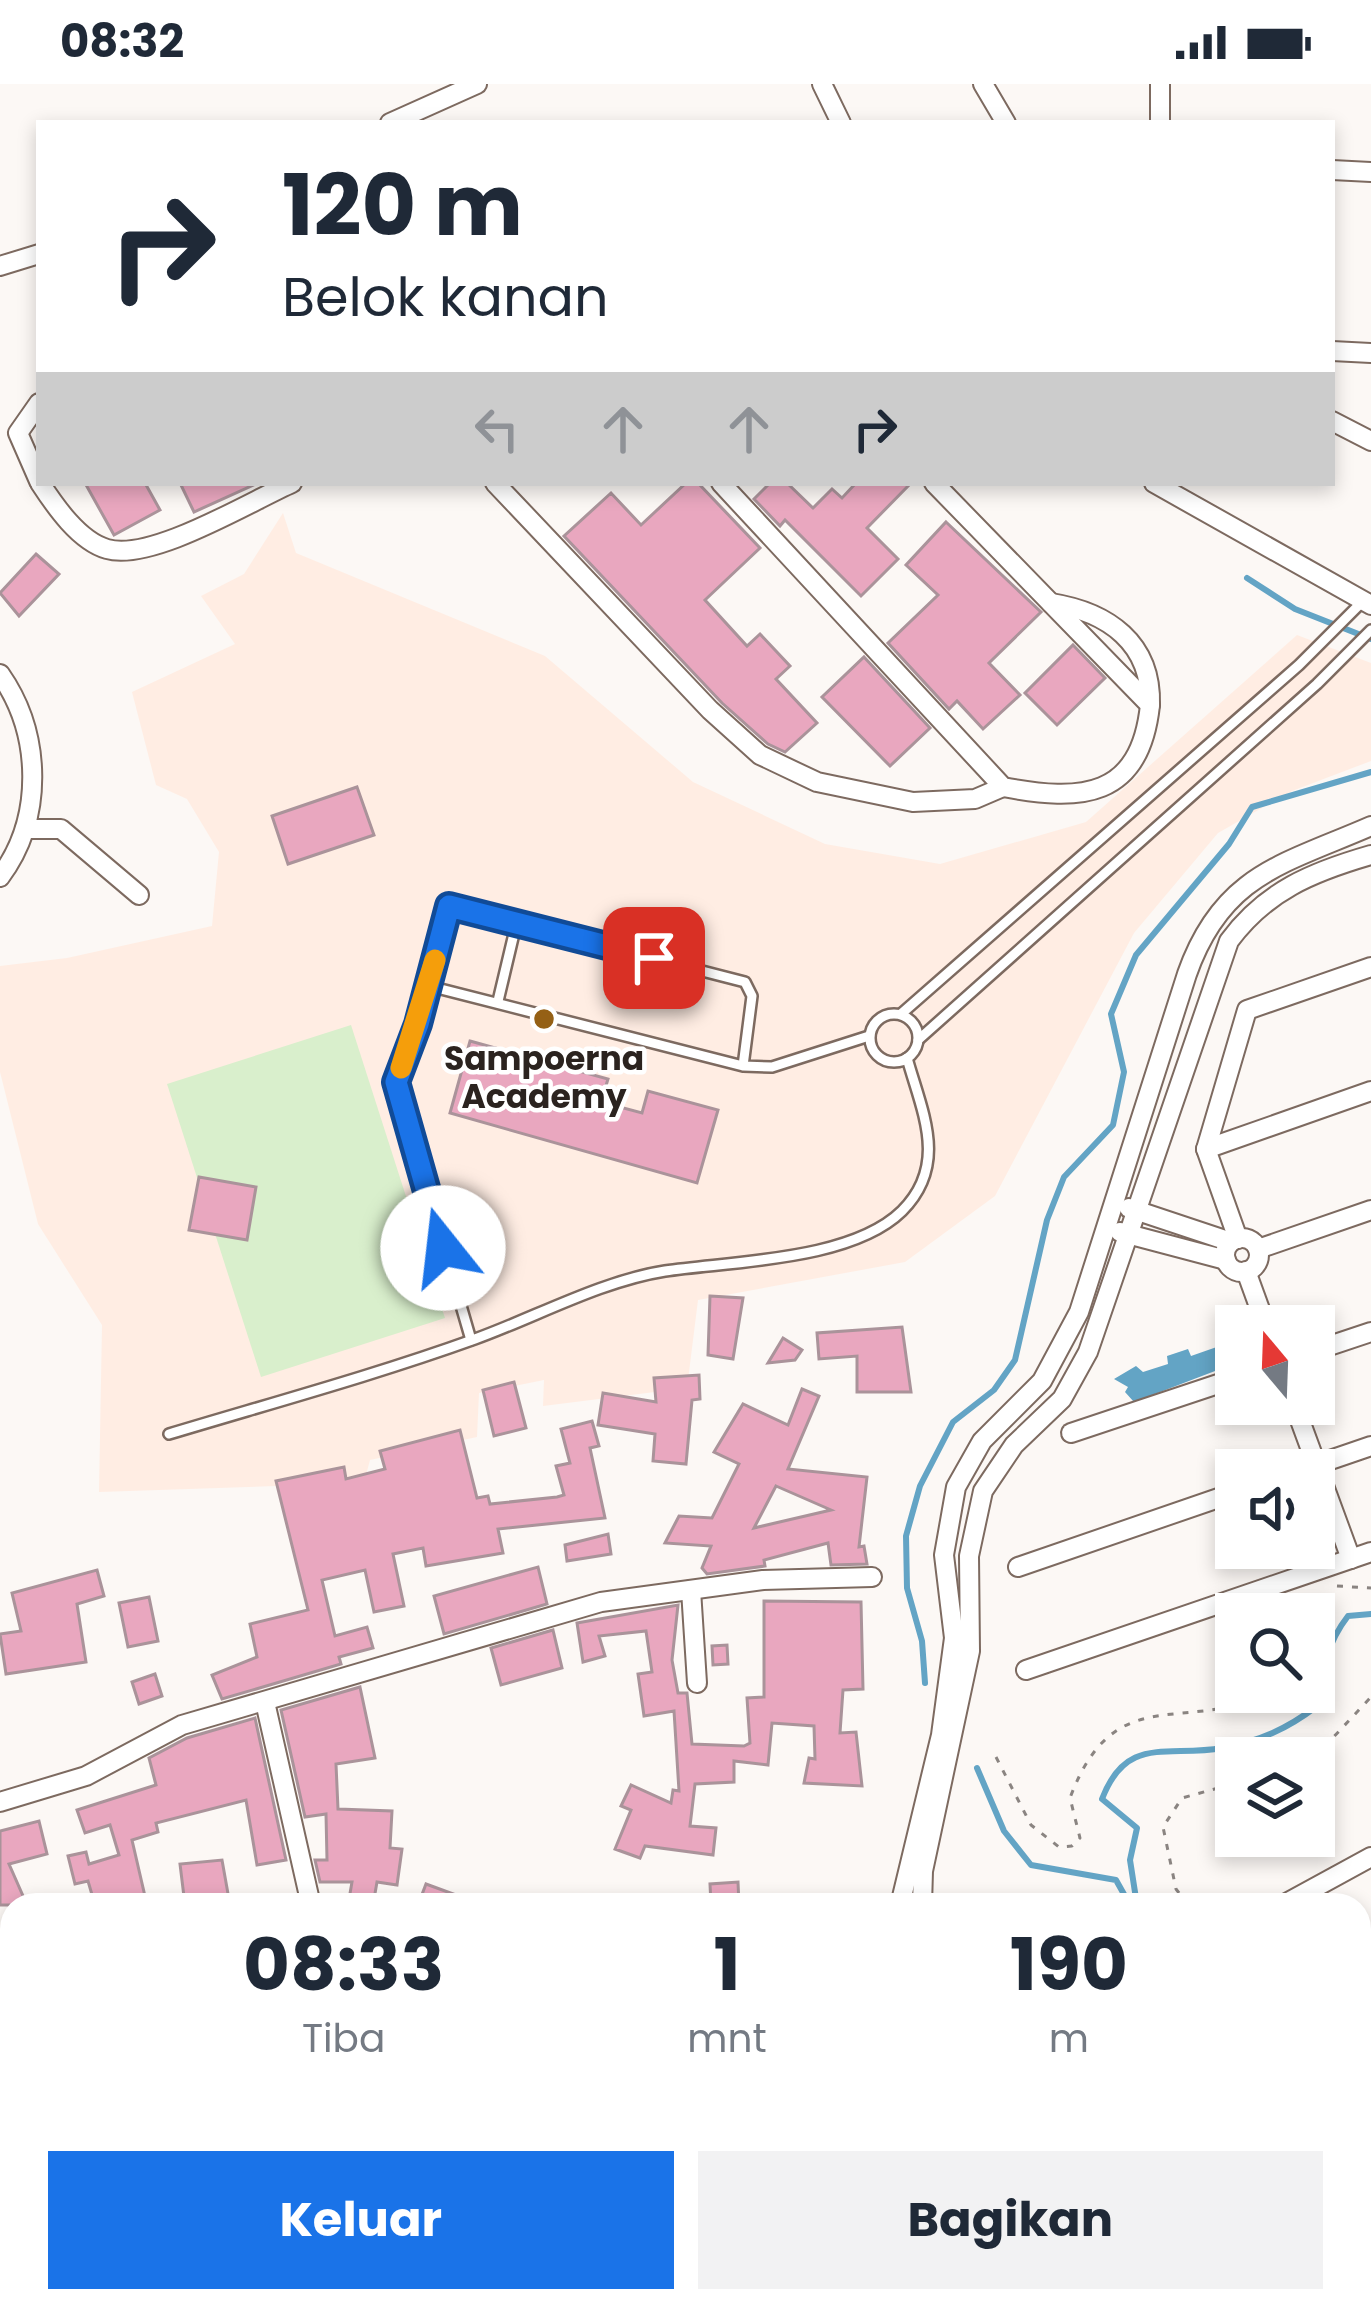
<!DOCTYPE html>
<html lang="id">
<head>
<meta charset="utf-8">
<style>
  body { margin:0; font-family:Poppins,sans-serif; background:#f2f2f3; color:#1f2937; height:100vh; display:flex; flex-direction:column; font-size:45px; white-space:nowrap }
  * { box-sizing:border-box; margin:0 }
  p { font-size:39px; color:#747a83 }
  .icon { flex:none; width:66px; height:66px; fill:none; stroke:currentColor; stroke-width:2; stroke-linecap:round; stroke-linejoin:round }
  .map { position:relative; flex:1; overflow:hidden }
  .panel { position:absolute; left:0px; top:1809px; width:1371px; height:420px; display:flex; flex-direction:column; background:#fff; border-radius:36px 36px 0 0; box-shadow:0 6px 18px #0003 }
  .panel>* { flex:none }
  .hud { position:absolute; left:36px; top:36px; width:1299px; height:366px; border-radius:0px; box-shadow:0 6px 18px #0003; background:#fff; color:#1f2937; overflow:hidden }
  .needle { width:78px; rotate:341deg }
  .buttons { position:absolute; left:1215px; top:1221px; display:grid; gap:24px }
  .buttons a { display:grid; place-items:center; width:120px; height:120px; border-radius:0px; background:#fff; box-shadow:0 6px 18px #0003; font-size:60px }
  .pin { position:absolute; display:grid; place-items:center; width:102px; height:102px; color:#fff; margin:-51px; border-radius:24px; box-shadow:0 6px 18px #0006 }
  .me { position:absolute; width:132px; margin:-66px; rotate:344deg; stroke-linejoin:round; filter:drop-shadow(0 0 9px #0008) }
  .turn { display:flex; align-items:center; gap:42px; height:252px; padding:0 48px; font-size:54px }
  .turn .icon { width:156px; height:156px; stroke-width:2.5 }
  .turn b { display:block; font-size:84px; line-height:102px }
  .lanes { display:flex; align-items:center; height:114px; padding:0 48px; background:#0003; justify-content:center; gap:60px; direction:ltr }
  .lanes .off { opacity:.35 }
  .eta { display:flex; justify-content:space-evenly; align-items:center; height:204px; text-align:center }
  .eta b { font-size:72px; font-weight:700; line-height:84px }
  .primary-button { display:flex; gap:24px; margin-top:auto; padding:24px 48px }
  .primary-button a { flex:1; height:138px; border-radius:0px; background:#1a73e8; color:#fff; font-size:48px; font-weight:700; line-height:138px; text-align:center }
  .primary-button a+a { background:#f2f2f3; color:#1f2937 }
  .status { display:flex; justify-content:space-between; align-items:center; height:84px; padding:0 60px; background:#fff; direction:ltr }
  .status svg { height:33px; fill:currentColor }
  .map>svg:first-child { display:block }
  .built { fill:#ffede3 }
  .green { fill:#d9efcc }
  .water { fill:#63a4c5 }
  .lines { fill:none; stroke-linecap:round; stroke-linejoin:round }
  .stream { stroke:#63a4c5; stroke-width:6 }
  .building { fill:#e9a7bf; stroke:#aa939a; stroke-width:3; fill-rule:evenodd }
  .lane-casing { stroke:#7d6a60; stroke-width:14 }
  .street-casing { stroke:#7d6a60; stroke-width:22 }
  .path { stroke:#8a8481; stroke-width:3; stroke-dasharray:6 9; stroke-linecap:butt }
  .lane { stroke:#fff; stroke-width:9 }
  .street { stroke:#fff; stroke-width:18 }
  .route-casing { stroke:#114b97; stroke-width:30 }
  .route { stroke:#1a73e8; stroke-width:21 }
  .slow { stroke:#f59e0b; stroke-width:21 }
  .poi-dot { fill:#956015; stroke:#fff; stroke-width:4.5 }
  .labels { text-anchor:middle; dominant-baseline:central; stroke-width:9; stroke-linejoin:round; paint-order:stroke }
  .poi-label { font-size:33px; font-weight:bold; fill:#2b231f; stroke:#fff }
</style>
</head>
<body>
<div class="status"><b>08:32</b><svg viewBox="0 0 49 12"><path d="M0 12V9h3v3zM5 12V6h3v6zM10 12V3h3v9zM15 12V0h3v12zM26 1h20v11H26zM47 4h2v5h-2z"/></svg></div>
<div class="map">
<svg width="1371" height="2229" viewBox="0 0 1371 2229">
  <rect width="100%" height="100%" fill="#fcf8f5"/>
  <polygon class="built" points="283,429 296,469 545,572 693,698 825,760 940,780 1086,738 1297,551 1371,579 1371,677 1292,707 1218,749 1134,849 995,1112 905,1178 698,1216 687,1304 543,1322 544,1296 479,1309 477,1353 370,1376 364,1399 99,1408 102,1241 38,1140 0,988 0,882 67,874 212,842 219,768 187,715 156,701 132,608 235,560 201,512 244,490"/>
  <polygon class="green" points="351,941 445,1234 261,1293 167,1000"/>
  <polygon class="water" points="1231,1258 1236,1279 1134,1318 1125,1308 1128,1303 1114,1295 1136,1282 1143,1288 1168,1280 1167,1272 1188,1265 1191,1272"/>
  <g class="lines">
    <g class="stream">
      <polyline points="1247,494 1295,525 1371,555"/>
      <polyline points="925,1599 922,1557 907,1504 906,1452 920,1402 953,1338 994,1306 1015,1276 1047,1136 1064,1093 1113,1041 1124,988 1111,930 1136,871 1229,760 1252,723 1371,688"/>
      <polyline points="977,1684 1004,1747 1031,1781 1116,1796 1130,1821"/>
      <path d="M1137 1821 1130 1776 1137 1744 1102 1715C1127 1650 1168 1674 1222 1664 1260 1657 1287 1645 1317 1622 1321 1588 1327 1559 1348 1532L1371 1530"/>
      <polyline points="611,2217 617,2229"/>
    </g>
  </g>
  <g class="building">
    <polygon points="85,399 145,399 160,426 114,451"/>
    <polygon points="180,399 258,399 194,428"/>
    <polygon points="686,399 698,399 760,464 705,516 747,562 760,550 790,582 776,595 817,639 785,668 768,660 722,619 564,452 611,409 641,441"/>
    <polygon points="770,399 787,399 813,424 832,405 842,414 856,399 911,399 867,444 898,475 861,512 785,436 780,442 754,415"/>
    <polygon points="946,438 1041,528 989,579 1020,611 983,645 957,617 949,625 888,559 938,511 906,481"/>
    <polygon points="36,470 59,490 19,532 0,509"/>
    <polygon points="1073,561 1105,594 1057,641 1025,609"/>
    <polygon points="864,573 930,644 890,682 822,613"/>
    <polygon points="357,703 374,751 288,780 272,732"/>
    <polygon points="470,957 608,995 601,1018 642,1029 648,1007 718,1026 697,1099 450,1029"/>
    <polygon points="199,1093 256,1103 247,1156 189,1146"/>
    <polygon points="710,1212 743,1214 733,1275 708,1271"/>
    <polygon points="902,1243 911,1308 857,1308 857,1272 819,1275 817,1249"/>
    <polygon points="783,1254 802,1266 795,1276 768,1279"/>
    <polygon points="699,1291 700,1315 692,1316 686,1380 653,1377 655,1350 598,1341 603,1309 656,1318 654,1294"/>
    <polygon points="514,1298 526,1344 494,1352 483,1306"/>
    <path d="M802 1305 819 1312 788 1385 867 1393 859 1463 864 1462 867 1480 831 1481 828 1459 764 1476 765 1482 707 1490 702 1484 711 1462 665 1459 679 1432 712 1434 739 1380 714 1368 743 1320 788 1341ZM776 1402 831 1426 754 1444Z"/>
    <polygon points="592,1337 599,1362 590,1364 605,1434 498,1445 503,1469 426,1482 423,1464 393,1470 404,1522 374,1528 365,1486 322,1496 335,1552 367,1543 373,1564 339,1573 341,1580 222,1615 212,1591 257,1573 250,1540 308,1526 276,1397 344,1383 346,1395 385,1385 380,1367 460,1346 477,1414 488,1412 490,1420 557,1413 564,1411 556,1382 570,1379 561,1345"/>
    <polygon points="608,1450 611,1470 567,1477 565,1461"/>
    <polygon points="538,1483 547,1520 444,1550 434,1512"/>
    <polygon points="97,1486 104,1512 77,1520 86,1578 6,1590 0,1550 21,1547 12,1509"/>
    <polygon points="149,1513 158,1557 128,1563 119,1519"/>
    <polygon points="764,1517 861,1518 863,1605 843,1606 840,1649 856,1648 862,1702 804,1699 809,1674 815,1675 814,1642 772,1639 768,1681 734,1677 734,1698 695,1700 690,1742 716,1744 713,1771 645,1762 640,1774 615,1765 631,1726 621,1722 631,1701 671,1719 673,1706 679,1707 674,1627 644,1632 638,1590 652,1588 646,1547 599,1552 605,1572 583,1578 577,1539 678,1521 672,1576 678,1609 687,1609 692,1660 744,1662 750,1659 747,1614 764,1613"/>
    <polygon points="553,1546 562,1584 501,1601 491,1564"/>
    <polygon points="727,1561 728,1580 713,1581 712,1562"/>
    <polygon points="155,1590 162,1612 139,1620 132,1598"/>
    <polygon points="360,1603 375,1674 336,1680 338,1725 392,1727 390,1764 402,1765 397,1801 377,1798 373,1821 348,1821 352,1798 320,1798 315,1776 327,1776 326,1730 305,1733 281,1626"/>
    <polygon points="255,1634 286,1776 257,1781 246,1716 156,1739 158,1748 132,1756 147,1821 95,1821 88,1797 75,1800 68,1772 86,1768 89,1780 119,1771 110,1741 85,1749 77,1726 156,1701 149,1674 187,1654"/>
    <polygon points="39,1737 47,1770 9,1780 27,1821 0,1821 0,1747"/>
    <polygon points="222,1776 230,1821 185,1821 180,1780"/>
    <polygon points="738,1798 739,1821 711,1821 710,1800"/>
    <polygon points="426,1800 478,1819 478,1821 418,1821"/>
  </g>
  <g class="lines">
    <g class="lane-casing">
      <g id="lane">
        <polyline points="429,902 396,998 471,1256"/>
        <polyline points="498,917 517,837"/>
        <circle cx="894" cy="954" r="24"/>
        <polyline points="901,930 1299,581 1362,518"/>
        <polyline points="918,956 1317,600 1371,546"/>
        <polyline points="743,982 752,912 745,898 449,822 429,902 743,982 772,983 869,952"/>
        <path d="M169 1350C272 1319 375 1291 475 1255 536 1233 601 1197 665 1187 732 1177 851 1177 902 1127 949 1080 922 1028 907 974"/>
      </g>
    </g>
    <g class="street-casing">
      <g id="street">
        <polyline points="822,0 841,39"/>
        <polyline points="983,0 1006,39"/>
        <polyline points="390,39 477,0"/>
        <polyline points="1160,39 1160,0"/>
        <polyline points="1332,86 1371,88"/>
        <polyline points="0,182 39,170"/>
        <polyline points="1332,267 1371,269"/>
        <polyline points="39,319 18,349 39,397"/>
        <polyline points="1332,337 1371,357"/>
        <path d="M40 399C55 422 79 457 107 465 151 478 249 418 292 399"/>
        <polyline points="495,399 710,626 760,671 817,698 913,718 975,715 1003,703"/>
        <path d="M721 399 1003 703C1081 718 1140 715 1150 621L934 399"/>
        <polyline points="1154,399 1371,521"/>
        <path d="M1051 519C1108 528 1152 559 1150 621"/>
        <path d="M0 590C42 650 44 734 0 793"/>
        <polyline points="25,745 61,745 139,811"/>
        <polyline points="1206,1065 1371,1007"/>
        <polyline points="1129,1124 1231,1158"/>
        <polyline points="1120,1148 1226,1176"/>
        <circle cx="1242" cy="1171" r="17"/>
        <polyline points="1238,1155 1206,1065 1247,926 1371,883"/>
        <polyline points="1258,1165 1371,1126"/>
        <polyline points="1246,1187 1266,1242"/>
        <polyline points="1314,1267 1371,1248"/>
        <polyline points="1294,1320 1351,1475"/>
        <polyline points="1071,1349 1236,1294"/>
        <polyline points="1301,1386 1371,1362"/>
        <polyline points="1018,1483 1236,1408"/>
        <polyline points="691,1506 697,1599"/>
        <polyline points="1026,1586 1371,1468"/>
        <polyline points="265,1618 311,1821"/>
        <polyline points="0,1718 86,1692 182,1641 601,1518 763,1496 872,1493"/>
        <path d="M900 1821 941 1651 954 1554 944 1471 956 1403 982 1357 1042 1297 1079 1228 1187 890C1222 790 1284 780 1371 742"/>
        <path d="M922 1821 923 1787 970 1567 969 1472 983 1407 1014 1361 1062 1315 1088 1268 1229 857C1266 807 1312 788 1371 771"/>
        <polyline points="1283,1821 1371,1773"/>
        <polyline points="1359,1888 1371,1909"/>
        <polyline points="0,2178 12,2174"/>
        <polyline points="812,2217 816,2229"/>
        <polyline points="1024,2217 1028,2229"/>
        <polyline points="1045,2217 1049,2229"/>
        <polyline points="925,2229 932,2226"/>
      </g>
    </g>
    <g class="path">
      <polyline points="1337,1502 1371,1504"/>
      <polyline points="1309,1530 1317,1509"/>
      <path d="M996 1673 1031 1741 1059 1763 1072 1762 1080 1754 1070 1714C1115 1594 1184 1652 1269 1608"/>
      <polyline points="1314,1674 1371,1613"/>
      <polyline points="1188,1821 1176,1805 1163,1743 1182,1714 1236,1699"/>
      <polyline points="1359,1996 1371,2002"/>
    </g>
    <use href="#lane" class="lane"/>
    <use href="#street" class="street"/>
  </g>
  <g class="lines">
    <g class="route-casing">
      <polyline id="route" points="443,1164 396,998 418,940 449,822 654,874"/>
    </g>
    <use href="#route" class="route"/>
    <polyline class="slow" points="401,984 435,876"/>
  </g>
  <circle class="poi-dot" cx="544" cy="935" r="12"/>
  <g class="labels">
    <g class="poi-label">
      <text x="544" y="974">Sampoerna<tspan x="544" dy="38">Academy</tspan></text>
    </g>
  </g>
</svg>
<div class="buttons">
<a><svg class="needle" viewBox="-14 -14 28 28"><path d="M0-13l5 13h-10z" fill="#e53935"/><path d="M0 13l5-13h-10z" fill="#747a83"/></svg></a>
<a><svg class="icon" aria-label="sound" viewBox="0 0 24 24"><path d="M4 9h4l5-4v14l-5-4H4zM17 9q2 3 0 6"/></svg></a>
<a><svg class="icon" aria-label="search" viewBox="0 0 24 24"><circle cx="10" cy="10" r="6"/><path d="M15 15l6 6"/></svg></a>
<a><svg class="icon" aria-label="layers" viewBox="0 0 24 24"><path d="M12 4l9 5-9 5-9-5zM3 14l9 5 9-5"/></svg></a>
</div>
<div class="pin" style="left:654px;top:874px;background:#d93025"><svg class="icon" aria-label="arrive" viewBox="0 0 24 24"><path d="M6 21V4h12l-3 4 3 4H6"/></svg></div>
<svg class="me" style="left:443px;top:1164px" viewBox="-20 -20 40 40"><circle r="19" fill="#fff"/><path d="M0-13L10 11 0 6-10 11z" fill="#1a73e8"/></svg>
<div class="hud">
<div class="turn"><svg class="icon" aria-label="right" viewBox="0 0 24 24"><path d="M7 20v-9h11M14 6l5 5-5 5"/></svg><div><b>120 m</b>Belok kanan</div></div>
<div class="lanes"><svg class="icon off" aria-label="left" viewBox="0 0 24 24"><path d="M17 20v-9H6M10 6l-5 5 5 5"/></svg><svg class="icon off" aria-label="ahead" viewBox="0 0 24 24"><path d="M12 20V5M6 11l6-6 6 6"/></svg><svg class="icon off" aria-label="ahead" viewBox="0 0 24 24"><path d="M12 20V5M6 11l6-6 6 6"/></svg><svg class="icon" aria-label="right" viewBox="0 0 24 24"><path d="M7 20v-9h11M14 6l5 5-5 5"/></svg></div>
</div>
<section class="panel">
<div class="eta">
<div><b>08:33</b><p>Tiba</p></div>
<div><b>1</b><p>mnt</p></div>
<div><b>190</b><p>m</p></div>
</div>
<div class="primary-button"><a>Keluar</a><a>Bagikan</a></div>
</section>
</div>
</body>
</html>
